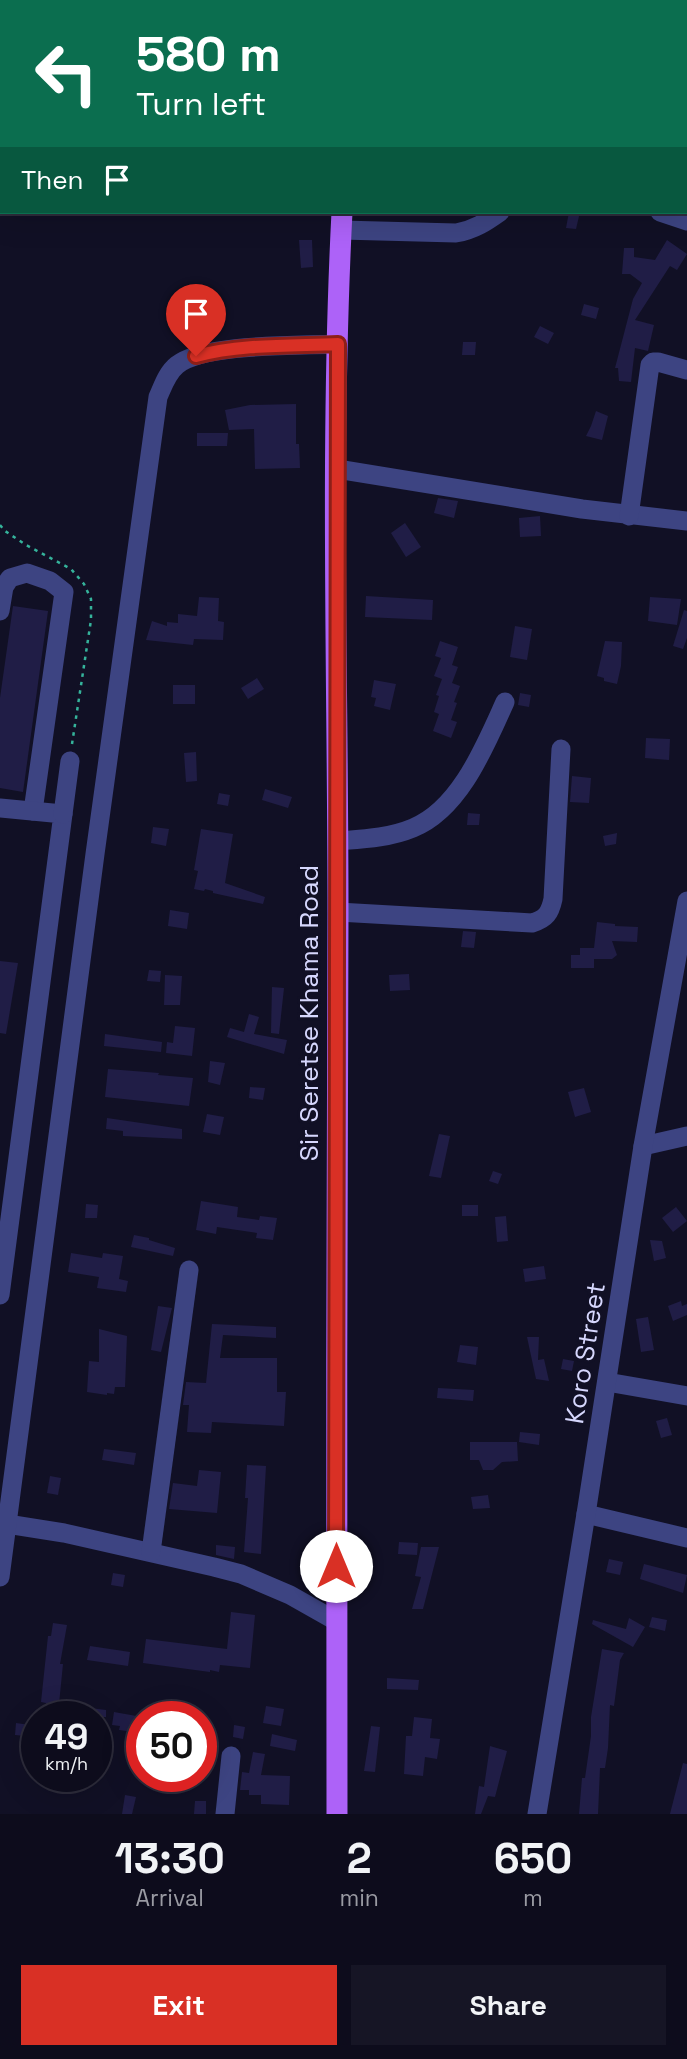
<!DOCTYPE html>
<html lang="en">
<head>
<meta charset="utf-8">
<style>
  body { margin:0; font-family:"Space Grotesk",sans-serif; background:#161525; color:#f1f3f6; height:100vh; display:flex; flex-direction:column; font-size:26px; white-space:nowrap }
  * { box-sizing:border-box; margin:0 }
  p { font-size:23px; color:#9a9ba3 }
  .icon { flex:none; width:38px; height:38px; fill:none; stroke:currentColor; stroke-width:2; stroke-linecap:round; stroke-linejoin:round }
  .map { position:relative; height:1814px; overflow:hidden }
  .side { display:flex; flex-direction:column; background:#0d0c1c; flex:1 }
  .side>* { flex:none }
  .top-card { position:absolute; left:0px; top:0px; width:688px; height:214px; box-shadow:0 7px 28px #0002,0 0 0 2px #2d2c3b; background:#0b6e4f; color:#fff; overflow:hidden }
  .speed { position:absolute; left:21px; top:1701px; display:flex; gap:14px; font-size:35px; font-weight:700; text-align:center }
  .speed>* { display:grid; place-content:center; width:91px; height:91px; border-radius:50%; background:#0d0c1c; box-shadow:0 7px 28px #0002,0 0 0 2px #2d2c3b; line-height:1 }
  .speed small { font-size:18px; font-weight:400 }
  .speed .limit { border:10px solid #d22; background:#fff; color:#111 }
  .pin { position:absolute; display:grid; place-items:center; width:60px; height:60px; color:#fff; margin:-72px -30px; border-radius:50% 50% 50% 0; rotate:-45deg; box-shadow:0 0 7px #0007 }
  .pin .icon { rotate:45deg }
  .me { position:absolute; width:77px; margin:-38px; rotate:0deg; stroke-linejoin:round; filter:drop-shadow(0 0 5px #0008) }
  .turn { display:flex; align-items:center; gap:24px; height:147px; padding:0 21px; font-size:32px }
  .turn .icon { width:91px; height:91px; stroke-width:2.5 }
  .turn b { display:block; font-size:49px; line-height:60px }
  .then { display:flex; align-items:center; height:66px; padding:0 21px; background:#0003; gap:14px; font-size:26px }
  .eta { display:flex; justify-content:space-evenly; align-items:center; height:119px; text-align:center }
  .eta b { font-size:42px; font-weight:600; line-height:49px }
  .cta { display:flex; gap:14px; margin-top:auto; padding:14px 21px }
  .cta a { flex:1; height:80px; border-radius:0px; background:#d93025; color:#fff; font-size:28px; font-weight:600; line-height:80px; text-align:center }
  .cta a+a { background:#161525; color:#f1f3f6 }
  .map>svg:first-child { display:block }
  .building { fill:#201d46 }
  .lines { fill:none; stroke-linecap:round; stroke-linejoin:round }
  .path { stroke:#35b39b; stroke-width:2.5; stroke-dasharray:3.5 5; stroke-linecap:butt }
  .minor { stroke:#3d4482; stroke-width:19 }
  .major { stroke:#ad62f8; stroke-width:21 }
  .route-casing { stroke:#8d1f18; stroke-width:18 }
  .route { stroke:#d93025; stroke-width:12 }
  .labels { text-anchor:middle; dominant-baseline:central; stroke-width:6; stroke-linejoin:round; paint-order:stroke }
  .street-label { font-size:26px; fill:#d6d7fd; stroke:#111025 }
</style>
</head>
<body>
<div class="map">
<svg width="687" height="1814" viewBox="0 0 687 1814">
  <rect width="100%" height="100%" fill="#111025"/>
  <g class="building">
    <polygon points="569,212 580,212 576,229 566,228"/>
    <polygon points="299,240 312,240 313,267 301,268"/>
    <polygon points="667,240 687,254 677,270 670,266 668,269 635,320 654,325 648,351 635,348 631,382 619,381 618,368 615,368 633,299 642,283 630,274 622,274 624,248 634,248 634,257 655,260"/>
    <polygon points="584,304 599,308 596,319 581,315"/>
    <polygon points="540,326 554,333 548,344 534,337"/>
    <polygon points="463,342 476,342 475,355 462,355"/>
    <polygon points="296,404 296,444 299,444 300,468 255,469 254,429 229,430 225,410 250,405"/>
    <polygon points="596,411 608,416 602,440 586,436 591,426"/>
    <polygon points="197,433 228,433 227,446 197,446"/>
    <polygon points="438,498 458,501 454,518 434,513"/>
    <polygon points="540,516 541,536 520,537 519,518"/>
    <polygon points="405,523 421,547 406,557 391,533"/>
    <polygon points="366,596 433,600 432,620 365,617"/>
    <polygon points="199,597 219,598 218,621 224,622 223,640 194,639 193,645 146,640 152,621 167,626 167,622 178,623 178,614 197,616"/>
    <polygon points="650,597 681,599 677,625 648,621"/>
    <polygon points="13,606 48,611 23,792 0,788 0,698"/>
    <polygon points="684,610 687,611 687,638 683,649 673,646"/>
    <polygon points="515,626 532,629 527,660 510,657"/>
    <polygon points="440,641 458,647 452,665 458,667 452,683 460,686 454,702 457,703 451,720 457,722 451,738 433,731 439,714 434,712 439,696 436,695 442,679 434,676 441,658 435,656"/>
    <polygon points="605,641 622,642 621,666 617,684 604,681 604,678 597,676"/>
    <polygon points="257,678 264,689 248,699 241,688"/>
    <polygon points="374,680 396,684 390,710 374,706 376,698 371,697"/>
    <rect x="173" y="685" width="22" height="19"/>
    <polygon points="520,693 531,695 529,707 518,705"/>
    <polygon points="646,738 670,739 669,760 645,758"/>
    <polygon points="196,752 197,781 186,782 184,753"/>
    <polygon points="572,776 591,778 589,803 570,802"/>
    <polygon points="265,789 292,797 288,808 262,800"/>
    <polygon points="219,793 230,795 228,806 217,804"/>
    <polygon points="468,813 480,814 479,825 467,825"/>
    <polygon points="153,827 169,829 166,846 151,843"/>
    <polygon points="201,829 233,834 225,883 265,897 263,904 213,893 213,891 205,889 204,891 194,889 198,871 194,870"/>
    <polygon points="617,833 616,844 605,846 603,836"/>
    <polygon points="170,910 189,913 187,929 168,926"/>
    <polygon points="597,922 615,924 615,926 638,927 637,942 612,941 617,955 612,959 594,959 594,968 571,968 571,955 580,955 580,948 594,948"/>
    <polygon points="463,931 476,932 474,948 461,947"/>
    <polygon points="0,961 18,963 6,1034 0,1033"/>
    <polygon points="149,970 161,971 160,982 147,981"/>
    <polygon points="409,974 410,990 390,991 389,975"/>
    <polygon points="165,975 182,976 180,1005 164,1005"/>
    <polygon points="272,987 284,988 279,1034 271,1033"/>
    <polygon points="249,1014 259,1017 254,1034 287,1040 284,1054 227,1037 230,1028 244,1032"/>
    <polygon points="175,1026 195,1028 192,1056 166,1053 167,1042 173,1043"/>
    <polygon points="105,1034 162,1042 161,1052 104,1046"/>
    <polygon points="210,1061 225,1063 220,1085 208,1082"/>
    <polygon points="108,1069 159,1073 158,1075 193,1078 189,1106 105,1097"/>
    <polygon points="250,1087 265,1088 263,1100 249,1098"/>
    <polygon points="584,1088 591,1112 575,1117 568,1092"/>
    <polygon points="207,1114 224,1117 220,1135 203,1132"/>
    <polygon points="107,1118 182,1129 182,1139 123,1136 123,1131 106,1129"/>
    <polygon points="439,1134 450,1136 441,1178 429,1176"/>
    <polygon points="493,1171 502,1174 498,1184 489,1181"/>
    <polygon points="201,1201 238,1207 237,1217 259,1220 260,1216 277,1218 273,1240 256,1238 257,1233 217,1227 216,1234 196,1230"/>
    <polygon points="86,1204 98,1205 97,1218 85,1218"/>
    <rect x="462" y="1205" width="16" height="11"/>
    <polygon points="676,1207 687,1221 673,1232 662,1218"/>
    <polygon points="506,1216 508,1241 497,1242 495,1217"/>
    <polygon points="134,1235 149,1238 149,1240 175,1248 173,1256 131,1247"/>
    <polygon points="650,1240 662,1241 666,1258 654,1261"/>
    <polygon points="71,1253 102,1258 103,1253 123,1256 119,1279 128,1281 126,1292 97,1288 99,1277 68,1272"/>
    <polygon points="544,1266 546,1279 525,1282 523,1269"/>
    <polygon points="681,1301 682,1306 687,1304 687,1315 673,1321 668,1306"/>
    <polygon points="158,1306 172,1308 161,1352 151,1350"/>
    <polygon points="648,1317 654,1350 641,1352 636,1319"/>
    <polygon points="212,1324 276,1327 276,1338 223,1335 220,1358 277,1358 277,1392 286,1392 284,1426 212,1422 211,1433 187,1432 189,1405 183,1405 186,1382 206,1383"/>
    <polygon points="99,1329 127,1336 125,1387 115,1387 114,1394 107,1393 107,1395 87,1392 89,1361 99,1362"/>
    <polygon points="527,1337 539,1337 538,1360 544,1359 549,1381 536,1379"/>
    <polygon points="460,1345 478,1347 476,1365 457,1362"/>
    <polygon points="563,1359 574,1361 572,1371 561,1369"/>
    <polygon points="438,1388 474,1390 473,1401 437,1398"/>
    <polygon points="667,1418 672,1435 661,1438 656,1421"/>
    <polygon points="520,1432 540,1434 539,1445 519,1442"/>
    <polygon points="470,1442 517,1442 518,1461 502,1462 493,1470 483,1470 479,1460 470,1460"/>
    <polygon points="104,1449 136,1453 134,1465 102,1460"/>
    <polygon points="247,1465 266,1466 261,1554 244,1552 248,1498 245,1498"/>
    <polygon points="199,1470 221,1472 217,1513 169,1509 173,1483 197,1486"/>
    <polygon points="50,1476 61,1478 58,1495 47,1493"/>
    <polygon points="488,1495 490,1508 473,1509 471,1497"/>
    <polygon points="399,1542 418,1543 417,1555 398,1554"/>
    <polygon points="216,1545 235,1547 234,1559 216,1555"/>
    <polygon points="421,1547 439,1547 423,1609 412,1609 421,1577 415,1576"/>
    <polygon points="609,1559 623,1562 620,1575 606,1572"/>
    <polygon points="644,1564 687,1575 683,1593 640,1579"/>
    <polygon points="113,1573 125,1575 123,1587 111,1585"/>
    <polygon points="231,1612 255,1615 250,1668 220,1665 219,1672 210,1670 210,1672 143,1663 146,1639 227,1649"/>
    <polygon points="652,1617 667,1620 665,1631 649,1627"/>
    <polygon points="629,1618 645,1627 633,1647 592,1624 593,1620 626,1629"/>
    <polygon points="53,1623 67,1625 60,1664 63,1664 59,1704 106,1710 106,1717 45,1717 46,1703 41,1702 48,1636 51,1636"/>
    <polygon points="90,1646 130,1652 128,1666 87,1660"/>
    <polygon points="602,1649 624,1653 620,1660 614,1706 610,1705 608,1748 605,1768 600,1768 598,1814 579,1814 582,1778 585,1778 591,1736 591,1717"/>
    <polygon points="387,1678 419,1680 418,1690 387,1689"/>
    <polygon points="266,1706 284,1709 281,1726 263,1723"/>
    <polygon points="114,1712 142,1717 142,1733 119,1730 120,1726 112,1725"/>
    <polygon points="414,1717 432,1719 430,1738 440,1739 437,1759 425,1757 423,1776 404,1774 406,1736 412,1736"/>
    <polygon points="16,1723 37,1726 37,1737 15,1735"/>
    <polygon points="234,1725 245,1727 243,1739 233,1737"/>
    <polygon points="371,1726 380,1727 375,1772 364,1771"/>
    <polygon points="272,1734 297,1740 295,1751 270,1746"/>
    <polygon points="490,1746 507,1751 495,1797 488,1796 481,1814 475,1814 479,1786 484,1787"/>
    <polygon points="253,1752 265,1754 261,1775 290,1776 289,1805 261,1804 261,1795 249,1795 249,1790 240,1790 242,1772 249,1773"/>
    <polygon points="683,1763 687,1764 687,1814 670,1814"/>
    <polygon points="125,1795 136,1797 132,1814 122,1814"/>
    <polygon points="195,1801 206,1801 206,1814 194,1814"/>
  </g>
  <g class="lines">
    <polyline class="path" points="0,525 5,531 26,545 71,569 84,584 91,599 91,620 72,744"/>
    <g class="minor">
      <polyline points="660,212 687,221"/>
      <path d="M341 230 456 233C474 230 486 222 500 212"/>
      <polyline points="337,469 582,509 687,521"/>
      <polyline points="629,516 650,365 653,362 658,362 687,370"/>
      <polyline points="0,611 4,587 10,578 27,573 50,581 64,592 33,811"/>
      <polyline points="0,808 63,814 0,1295"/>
      <polyline points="63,814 70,761"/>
      <path d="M338 841C363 839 389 838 413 828 460 809 485 746 505 702"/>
      <path d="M338 912 532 923C546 919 550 913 553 899L561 749"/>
      <polyline points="643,1146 687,1136"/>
      <polyline points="607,1382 687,1396"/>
      <polyline points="586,1514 687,1538"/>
      <polyline points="7,1524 64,1533 214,1567 241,1574 290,1595 336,1621"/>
      <polyline points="151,1552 189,1270"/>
      <path d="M0 1577 95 854 158 397C163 386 167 373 177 365 204 343 301 346 338 344"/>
      <polyline points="225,1814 231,1756"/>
      <polyline points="537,1814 586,1514 643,1146 687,901"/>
    </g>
    <g class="major">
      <polyline points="353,2 354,0"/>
      <path d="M337 1814C335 1513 338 1213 338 912 338 679 330 445 342 212"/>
    </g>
  </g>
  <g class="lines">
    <g class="route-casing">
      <path id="route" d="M196 356C241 344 291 346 338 344L336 1566"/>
    </g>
    <use href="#route" class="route"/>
  </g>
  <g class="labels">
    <g class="street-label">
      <text transform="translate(309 1013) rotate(-90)">Sir Seretse Khama Road</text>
      <text transform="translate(585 1353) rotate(-81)">Koro Street</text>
    </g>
  </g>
</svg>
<div class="speed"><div>49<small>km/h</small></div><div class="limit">50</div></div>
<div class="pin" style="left:196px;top:356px;background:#d93025"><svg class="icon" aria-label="arrive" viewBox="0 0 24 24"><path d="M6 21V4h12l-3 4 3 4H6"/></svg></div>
<svg class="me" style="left:336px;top:1566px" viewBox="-20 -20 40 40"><circle r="19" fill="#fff"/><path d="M0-13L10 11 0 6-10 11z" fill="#d93025"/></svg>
<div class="top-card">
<div class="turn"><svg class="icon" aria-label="left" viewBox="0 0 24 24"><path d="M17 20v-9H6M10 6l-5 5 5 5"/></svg><div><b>580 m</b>Turn left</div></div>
<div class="then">Then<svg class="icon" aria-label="arrive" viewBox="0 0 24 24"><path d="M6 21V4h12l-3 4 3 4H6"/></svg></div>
</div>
</div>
<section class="side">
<div class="eta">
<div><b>13:30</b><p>Arrival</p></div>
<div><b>2</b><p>min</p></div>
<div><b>650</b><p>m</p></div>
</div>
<div class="cta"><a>Exit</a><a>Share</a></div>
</section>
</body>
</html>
